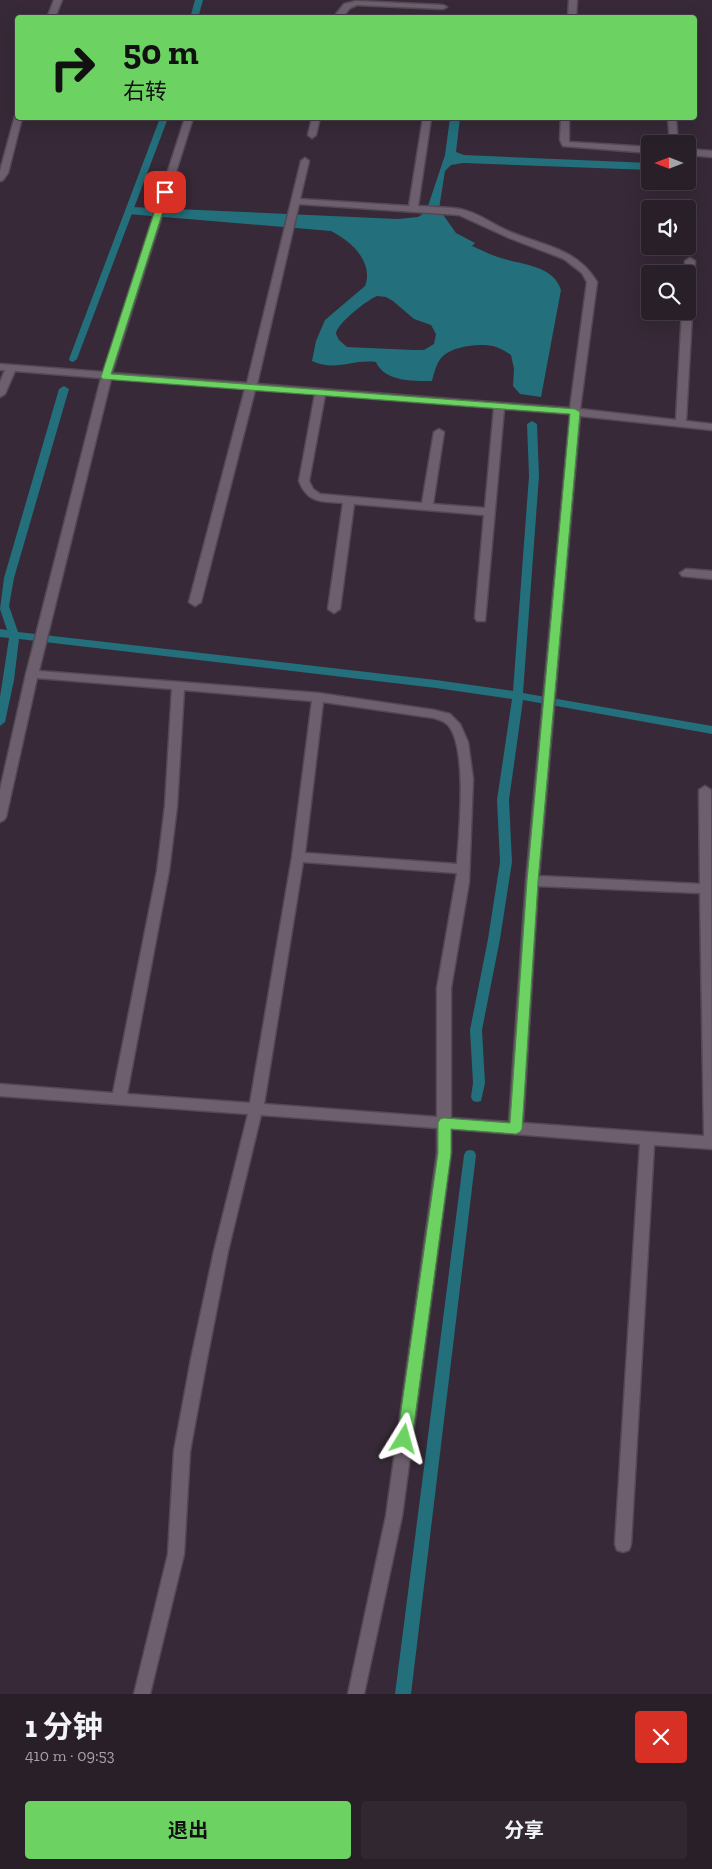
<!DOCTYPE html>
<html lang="zh">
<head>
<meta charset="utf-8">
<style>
  body { margin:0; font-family:"Zilla Slab","Noto Sans SC",serif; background:#312731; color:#f1f3f6; height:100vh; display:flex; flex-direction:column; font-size:19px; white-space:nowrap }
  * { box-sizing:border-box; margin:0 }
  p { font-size:16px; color:#a5a2a8 }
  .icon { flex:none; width:28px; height:28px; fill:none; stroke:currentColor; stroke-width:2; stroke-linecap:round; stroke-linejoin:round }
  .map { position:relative; height:1694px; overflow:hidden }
  .panel { display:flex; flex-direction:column; background:#291f29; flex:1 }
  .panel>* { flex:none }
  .top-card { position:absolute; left:15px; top:15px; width:682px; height:105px; border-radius:5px; box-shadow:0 5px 20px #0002,0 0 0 1px #453d46; background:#6cd362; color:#111; overflow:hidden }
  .needle { width:32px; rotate:270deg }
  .buttons { position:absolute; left:641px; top:135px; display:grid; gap:10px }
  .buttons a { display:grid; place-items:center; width:55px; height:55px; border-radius:5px; background:#291f29; box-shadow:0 5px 20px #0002,0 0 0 1px #453d46; font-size:25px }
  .pin { position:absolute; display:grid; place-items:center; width:42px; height:42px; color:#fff; margin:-21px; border-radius:10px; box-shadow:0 2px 8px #0006 }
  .me { position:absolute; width:55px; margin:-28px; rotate:8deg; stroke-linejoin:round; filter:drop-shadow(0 0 4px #0008) }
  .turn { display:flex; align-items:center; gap:18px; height:105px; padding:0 25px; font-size:22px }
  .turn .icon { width:65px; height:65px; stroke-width:2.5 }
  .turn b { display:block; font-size:35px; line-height:42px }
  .round { display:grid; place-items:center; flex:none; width:52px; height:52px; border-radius:5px; background:#312731 }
  .overview { display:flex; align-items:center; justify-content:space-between; height:85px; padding:0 25px }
  h1 { font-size:30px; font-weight:700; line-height:38px }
  .primary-button { display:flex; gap:10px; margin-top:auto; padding:10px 25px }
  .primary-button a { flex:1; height:58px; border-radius:5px; background:#6cd362; color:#111; font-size:20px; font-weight:700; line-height:58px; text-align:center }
  .primary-button a+a { background:#312731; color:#f1f3f6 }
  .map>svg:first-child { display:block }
  .water { fill:#236f7b; fill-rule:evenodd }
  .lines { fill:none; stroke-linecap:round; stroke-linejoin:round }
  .stream { fill:#236f7b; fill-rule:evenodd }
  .service-casing { stroke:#544855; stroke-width:3 }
  .service { fill:#6e5f6f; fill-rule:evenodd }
  .route { fill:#6cd362; stroke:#468940 }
</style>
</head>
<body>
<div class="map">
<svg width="712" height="1694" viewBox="0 0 712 1694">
  <rect width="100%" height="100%" fill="#372937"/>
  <path class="water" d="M450 118H460L456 152 464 155 650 163V170L463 163 451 165 445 171 439 209 456 233 475 243 472 246C481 250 491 255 501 258 522 265 553 265 561 290L541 397 520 394 513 386 514 369 511 355C505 351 500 348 493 346 480 343 453 346 443 356 437 361 434 373 432 381 413 381 385 382 376 362 351 359 337 372 312 361L316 341 325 320 365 286C374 262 351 241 331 231L128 214 131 207 398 219 418 217 426 212 445 155ZM377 296 386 297 393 301 414 319 431 325 436 334 434 344 424 350H414L347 347 339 340 336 334C336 324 367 300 377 296Z"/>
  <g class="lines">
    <g class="stream">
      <polygon points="195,0 203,0 198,18 190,18"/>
      <polygon points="160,118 168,118 77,359 73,362 70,361 69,359"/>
      <polygon points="64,386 69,389 14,578 9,606 18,632 436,680 513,691 529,476 527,424 532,421 537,424 539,476 523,693 712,726 712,734 523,700 509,800 512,862 500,939 482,1030 485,1083 481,1101 477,1102 473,1101 471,1097 473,1083 470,1030 488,939 500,862 497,800 512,699 436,688 19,639 14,680 5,722 0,726 0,697 9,638 0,637 0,629 7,630 0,609 4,578 59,389"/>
      <polygon points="470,1150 474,1151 476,1155 411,1694 395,1694 464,1155 466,1151"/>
    </g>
    <g class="service-casing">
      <g id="service">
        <polygon points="54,0 62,0 55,18 47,18"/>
        <polygon points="569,0 577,0 576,18 568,18"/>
        <polygon points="356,1 443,5 447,7 443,9 357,5 350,8 342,18 333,18 344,4"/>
        <polygon points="15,116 22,118 8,173 3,180 0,181 0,171"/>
        <path d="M185 118H193L112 373 247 383 301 161 305 158 309 161 300 199 409 206 423 118H431L418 206C432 207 446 207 460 209 476 212 491 223 506 230 541 246 575 246 597 282L580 409 676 420 682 311H688V274H685V261L690 258 695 261 686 421 712 424V430L580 416 539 876 700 884 699 790 705 786 711 790 712 1149 654 1145 631 1544 629 1550 623 1552 617 1550 615 1544 640 1144 451 1129V1153L402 1516 364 1694H348L386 1516 437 1153V1128L261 1115 228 1251 207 1359 190 1451 184 1554 150 1694H134L168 1554 174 1451 191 1359 214 1251 248 1114 0 1096V1084L113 1093 157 871 165 806 172 689 37 678 6 817 4 820 0 822V790L26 674 101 378 15 371 5 394 0 397V382L5 370H0V364L103 372ZM299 204 459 215 507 237 564 259 582 273 587 282 570 408 257 384ZM111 379 245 389 189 602 195 606 201 602 255 390 315 394 299 481C308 504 322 501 343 503L328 609 334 613 340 609 354 504 484 515 475 618 477 621H485L504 409 570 414 526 881 509 1122 451 1118V988L469 882 473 779 468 742 460 724 450 714 434 710 318 693 39 671ZM325 395 494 408 485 508 433 504 444 432 439 429 434 432 422 503 320 494 313 489 309 481ZM184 690 312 701 292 857 250 1103 127 1094 169 871 177 806ZM323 702 434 718C440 720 444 721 448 725 468 748 459 833 457 864L305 853ZM303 862 457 873 437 988V1117L264 1104ZM538 886 700 893 704 1136 523 1123Z"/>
        <polygon points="312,118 320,118 316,135 312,138 308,135"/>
        <polygon points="561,118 569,118 569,142 650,147 650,153 563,146 560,140"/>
        <polygon points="668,118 676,118 678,144 670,144"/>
        <polygon points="688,149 712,151 712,157 688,155"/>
        <polygon points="686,569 712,571 712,579 682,576 680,573"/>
      </g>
    </g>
    <use href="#service" class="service"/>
  </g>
  <polygon class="route" points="165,189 169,192 111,374 575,409 580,412 538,881 522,1129 520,1132 516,1134 451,1129 451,1153 412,1439 410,1444 404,1446 399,1444 397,1439 438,1153 438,1123 440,1119 444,1118 510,1123 527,881 570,414 103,379 101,377 161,192"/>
</svg>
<div class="buttons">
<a><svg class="needle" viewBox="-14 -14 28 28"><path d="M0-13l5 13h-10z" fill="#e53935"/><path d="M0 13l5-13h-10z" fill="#a5a2a8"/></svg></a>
<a><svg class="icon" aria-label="sound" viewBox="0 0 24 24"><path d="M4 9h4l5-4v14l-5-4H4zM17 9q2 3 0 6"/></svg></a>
<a><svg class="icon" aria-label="search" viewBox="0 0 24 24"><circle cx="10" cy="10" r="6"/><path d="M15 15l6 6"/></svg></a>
</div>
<div class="pin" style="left:165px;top:192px;background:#d93025"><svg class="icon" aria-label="arrive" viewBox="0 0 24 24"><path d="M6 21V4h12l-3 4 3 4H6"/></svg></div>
<svg class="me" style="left:404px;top:1439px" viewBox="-20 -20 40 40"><path d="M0-17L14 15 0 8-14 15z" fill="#6cd362" stroke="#fff" stroke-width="4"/></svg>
<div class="top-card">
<div class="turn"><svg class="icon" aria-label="right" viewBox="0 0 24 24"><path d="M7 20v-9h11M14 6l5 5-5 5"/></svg><div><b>50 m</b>右转</div></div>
</div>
</div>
<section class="panel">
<div class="overview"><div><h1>1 分钟</h1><p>410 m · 09:53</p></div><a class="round" style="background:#d93025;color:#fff"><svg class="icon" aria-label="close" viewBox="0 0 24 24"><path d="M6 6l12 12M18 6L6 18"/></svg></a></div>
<div class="primary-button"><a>退出</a><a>分享</a></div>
</section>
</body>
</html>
